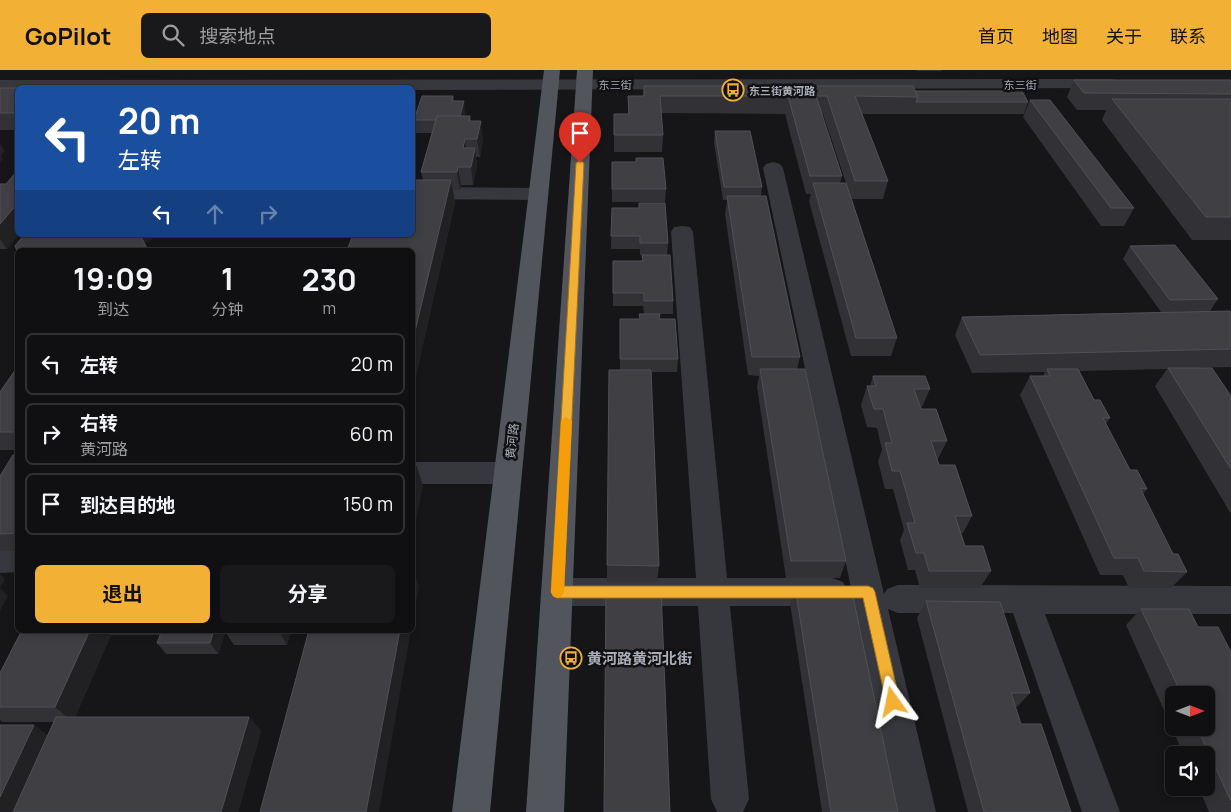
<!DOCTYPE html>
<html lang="zh">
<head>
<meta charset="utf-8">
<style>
  body { margin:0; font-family:Manrope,"Noto Sans SC",sans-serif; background:#19191b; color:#f1f3f6; height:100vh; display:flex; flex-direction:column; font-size:19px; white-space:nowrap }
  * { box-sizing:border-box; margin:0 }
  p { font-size:16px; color:#9c9d9f }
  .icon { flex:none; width:28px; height:28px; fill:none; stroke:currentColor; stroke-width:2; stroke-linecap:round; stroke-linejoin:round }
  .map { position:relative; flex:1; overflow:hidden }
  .side { position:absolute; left:15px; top:178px; width:400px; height:385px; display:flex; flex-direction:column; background:#101012; border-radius:8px; box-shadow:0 2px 8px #0003,0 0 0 1px #303032 }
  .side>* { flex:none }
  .hud { position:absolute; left:15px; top:15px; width:400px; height:152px; border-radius:8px; box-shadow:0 2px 8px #0003,0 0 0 1px #303032; background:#1a4fa0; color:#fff; overflow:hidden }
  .needle { width:32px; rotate:90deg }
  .tools { position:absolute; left:1165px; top:616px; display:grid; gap:10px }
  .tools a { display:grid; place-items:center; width:50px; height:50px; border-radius:8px; background:#101012; box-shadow:0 2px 8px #0003,0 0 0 1px #303032; font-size:25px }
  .pin { position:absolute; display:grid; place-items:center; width:42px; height:42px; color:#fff; margin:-51px -21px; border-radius:50% 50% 50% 0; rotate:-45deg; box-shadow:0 0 5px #0007 }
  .pin .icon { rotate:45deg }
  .me { position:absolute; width:55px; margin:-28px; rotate:348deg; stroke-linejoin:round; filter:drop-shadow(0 0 4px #0008) }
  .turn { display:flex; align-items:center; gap:18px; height:105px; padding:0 20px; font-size:22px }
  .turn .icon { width:65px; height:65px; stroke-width:2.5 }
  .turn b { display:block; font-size:35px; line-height:42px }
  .lanes { display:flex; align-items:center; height:48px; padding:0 20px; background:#0003; justify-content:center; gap:25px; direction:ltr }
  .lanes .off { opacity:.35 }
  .eta { display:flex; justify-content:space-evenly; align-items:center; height:85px; text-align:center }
  .eta b { font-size:30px; font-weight:700; line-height:35px }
  .cta { display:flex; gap:10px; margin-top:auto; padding:10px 20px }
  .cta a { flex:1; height:58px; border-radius:8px; background:#f2b134; color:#111; font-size:20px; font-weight:700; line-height:58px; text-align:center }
  .cta a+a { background:#19191b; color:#f1f3f6 }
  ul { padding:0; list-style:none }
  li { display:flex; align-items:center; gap:15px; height:62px; margin:0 10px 8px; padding:0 10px; border:2px solid #303032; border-radius:8px }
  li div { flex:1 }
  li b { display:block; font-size:19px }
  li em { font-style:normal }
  header { display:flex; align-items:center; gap:30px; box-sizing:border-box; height:70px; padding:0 25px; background:#f2b134; color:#111 }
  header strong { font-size:24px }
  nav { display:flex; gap:28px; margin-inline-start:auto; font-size:18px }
  .search { width:350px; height:45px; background:#19191b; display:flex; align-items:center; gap:12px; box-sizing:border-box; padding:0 18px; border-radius:8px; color:#9c9d9f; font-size:19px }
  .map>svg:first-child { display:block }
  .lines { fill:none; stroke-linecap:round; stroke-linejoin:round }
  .minor { fill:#37383d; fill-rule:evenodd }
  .major { fill:#53555c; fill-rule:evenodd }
  .wall { fill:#323236; fill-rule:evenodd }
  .shaded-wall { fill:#212124 }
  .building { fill:#3f3f44; stroke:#4f5156 }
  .route { fill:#f2b134; stroke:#9d7322 }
  .slow { fill:#f59e0b }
  .labels { text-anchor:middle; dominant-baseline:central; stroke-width:5; stroke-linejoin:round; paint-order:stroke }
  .far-street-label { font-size:11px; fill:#a8adb8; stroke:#111113 }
  .far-poi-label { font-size:11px; font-weight:bold; fill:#a8adb8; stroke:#111113; text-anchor:start }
  .street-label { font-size:12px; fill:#a8adb8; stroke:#111113 }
  .near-poi-label { font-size:15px; font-weight:bold; fill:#a8adb8; stroke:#111113; text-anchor:start }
</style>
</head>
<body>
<header>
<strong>GoPilot</strong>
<div class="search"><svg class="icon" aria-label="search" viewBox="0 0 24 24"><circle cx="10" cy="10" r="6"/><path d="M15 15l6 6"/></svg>搜索地点</div>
<nav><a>首页</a><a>地图</a><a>关于</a><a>联系</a></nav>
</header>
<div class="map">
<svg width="1231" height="742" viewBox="0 0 1231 742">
  <rect width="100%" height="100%" fill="#161618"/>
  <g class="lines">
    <g class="minor">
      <polygon points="1111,9 1117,10 1120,14 1117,18 412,20 412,18 18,18 18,20 0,20 0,10"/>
      <polygon points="773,92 780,94 783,98 884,524 887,519 898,515 1231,516 1231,544 1045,544 1120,742 1082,742 1013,543 898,543 888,539 936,742 898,742 763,98 766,94"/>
      <polygon points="412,117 539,118 546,120 549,124 546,128 539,130 412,129"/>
      <polygon points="682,156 690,157 693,162 727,508 832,508 843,512 848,522 843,532 832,536 730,536 749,729 743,742 717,742 711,729 698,536 557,536 546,532 541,522 546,512 557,508 696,508 671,162 674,157"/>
      <polygon points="412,392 508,392 518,395 522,403 518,411 508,414 412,414"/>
      <polygon points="18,476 18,502 0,503 0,477"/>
    </g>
    <g class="major">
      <polygon points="544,0 560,0 490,742 452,742"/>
      <polygon points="577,0 593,0 564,742 526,742"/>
    </g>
  </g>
  <g class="wall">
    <polygon points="916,0 942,0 942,1 917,1"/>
    <polygon points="1074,10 1231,10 1231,170 1192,170 1102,50 1106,40 1077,40 1067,27"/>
    <path d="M644 16 915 21 1028 32 1024 44H862L888 111 883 129H852L897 268 891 286H851L809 131 811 124H806L785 44 661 43 663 65 662 82H614V44H628V26H643ZM821 44H823L846 113H840L842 106Z"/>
    <rect x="0" y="18" width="18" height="42"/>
    <polygon points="453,26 454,31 465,43 465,46 470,46 471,51 483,69 480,87 476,87 477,96 473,115 461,115 460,120 453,120 455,133 412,323 412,180 423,110 421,102 432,63 416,63 414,50"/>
    <polygon points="1030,30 1134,138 1124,156 1101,156 1023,47"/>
    <polygon points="715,61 762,117 761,126 800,287 797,299 846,491 840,508 786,508 757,317 759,306 748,305 725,144 727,130 723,130 714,73"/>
    <polygon points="612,92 666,119 665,132 612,132"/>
    <polygon points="18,100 18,165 7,179 0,179 0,114 6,114"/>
    <polygon points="612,138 668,173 667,185 673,231 673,244 660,244 659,249 678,289 677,302 651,302 659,496 657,512 607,512 607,495 620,300 620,249 639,249 644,244 643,236 613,236 613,191 642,191 642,185 640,185 640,179 611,179"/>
    <polygon points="1130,176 1218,229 1210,241 1231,242 1231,297 1194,298 1231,326 1231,444 1155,316 1167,299 1079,301 1094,330 1110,348 1106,354 1130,400 1147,419 1143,424 1173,484 1187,502 1171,518 1129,518 1123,505 1100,505 1020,325 1030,306 1043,306 1045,302 972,303 955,265 962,247 1161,242 1123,189"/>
    <polygon points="18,296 18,380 0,380 0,322"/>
    <polygon points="873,306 930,319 922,337 920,337 921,339 947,371 938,389 937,389 939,395 972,446 963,463 961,463 965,476 991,501 980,518 920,518 915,500 908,500 900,470 904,460 893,419 885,419 878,391 882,380 877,358 867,357 861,335 867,316 870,316"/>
    <polygon points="18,385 18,481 0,481 0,406"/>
    <polygon points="795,517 898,742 822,742 790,533"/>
    <polygon points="926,531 1030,623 1017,637 1015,637 1021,654 1071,742 968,742 917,548"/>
    <path d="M1141 539 1198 557 1231 582V742H1209L1199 718H1206V685H1184L1126 555ZM1174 625H1206V658H1174Z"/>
    <polygon points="22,560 226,560 218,584 166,584 157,573 160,565 111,565 75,647 249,647 261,661 238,742 0,742 48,665 54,652 2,652 0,650 0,603"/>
    <polygon points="228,560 291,560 287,575 234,575 226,563"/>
  </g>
  <g class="shaded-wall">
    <polygon points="464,31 465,43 462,59 460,47"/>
    <polygon points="481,51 483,69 480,87 477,69"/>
    <polygon points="465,69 467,87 463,78"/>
    <polygon points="0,73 5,81 1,86 3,89 0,92"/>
    <polygon points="475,78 477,96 473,115 471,97"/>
    <polygon points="458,97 461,115 460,120 457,102"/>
    <polygon points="451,110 455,133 412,323 412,274"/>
    <polygon points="18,133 18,165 7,179 0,169 0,154"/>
    <polygon points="140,165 159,165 144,174"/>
    <polygon points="416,394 423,416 412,470 412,414"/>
    <polygon points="412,497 419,516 412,553"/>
    <polygon points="0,504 5,509 0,518 8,526 0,541"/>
    <polygon points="90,560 106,560 111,565 73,652 55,637"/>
    <polygon points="214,560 226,560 218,584 210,573"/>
    <polygon points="281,560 291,560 287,575 280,563"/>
    <polygon points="400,560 411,560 379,742 366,742"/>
    <polygon points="249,647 261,661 238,742 221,742"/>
    <polygon points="34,655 57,672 26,742 0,742 0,727"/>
  </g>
  <g class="building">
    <polygon points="1074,10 1231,10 1231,24 1084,23"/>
    <polygon points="644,16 913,16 918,27 855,26 888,111 855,111 827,26 816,26 842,106 810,106 788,26 660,26 663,65 614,65 614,44 629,44 628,26 644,26"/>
    <rect x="0" y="18" width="18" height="25"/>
    <polygon points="915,21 1022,21 1028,32 916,32 918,27"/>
    <polygon points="422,26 453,26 452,31 464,31 460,46 437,46 436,50 414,50"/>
    <polygon points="1112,29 1231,29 1231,147 1206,147"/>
    <polygon points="1030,30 1050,30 1134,138 1111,138"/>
    <polygon points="437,46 470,46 469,51 481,51 477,69 465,69 463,78 475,78 471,97 458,97 457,102 421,102"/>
    <polygon points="715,61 750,61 762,117 724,117"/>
    <polygon points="636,88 663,88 666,119 612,119 612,92 636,92"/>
    <polygon points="18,100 18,133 0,154 0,114 6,114"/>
    <polygon points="412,110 451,110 412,274 412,180 347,180 353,165 412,165"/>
    <polygon points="813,113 846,113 897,268 856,268"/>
    <polygon points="727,126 766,126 800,287 752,287"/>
    <polygon points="639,133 665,133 668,173 640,173 640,166 611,166 612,138 639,138"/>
    <polygon points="24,165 140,165 148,180 18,180 18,183 15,176"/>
    <polygon points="1175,175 1218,229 1170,230 1130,176"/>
    <polygon points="642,185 670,185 673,231 644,231 644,223 613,223 613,191 643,191"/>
    <polygon points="1230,241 1231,242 1231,279 980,285 962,247"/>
    <polygon points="639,244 660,244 659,249 675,249 678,289 620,289 620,249 640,249"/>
    <polygon points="18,296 18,362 0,362 0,322"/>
    <polygon points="1168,298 1212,298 1231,326 1231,399"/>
    <polygon points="760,299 805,299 846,491 791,491"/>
    <polygon points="1047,299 1078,299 1094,330 1100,330 1110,348 1103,348 1130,400 1137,400 1147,419 1140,418 1173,484 1178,484 1187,502 1144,501 1138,488 1114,488 1030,306 1050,306"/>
    <polygon points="609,300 651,300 659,496 607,495"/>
    <polygon points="873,306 925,306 930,319 914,319 921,339 936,339 947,371 931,371 939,395 955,395 972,446 955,446 965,476 983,476 991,501 929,501 924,483 916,483 907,453 915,453 900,401 892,401 885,373 892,373 883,339 874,339 867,316 876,316"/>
    <polygon points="13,385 18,385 18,463 0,464 0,406"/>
    <polygon points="412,394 416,394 412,414"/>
    <polygon points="795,517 851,517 898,742 831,742"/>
    <polygon points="606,519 661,519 670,742 604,742"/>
    <polygon points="926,531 1000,532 1030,623 1011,623 1021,654 1041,654 1071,742 984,742"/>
    <polygon points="1141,539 1189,539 1198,557 1218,557 1231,582 1231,731 1197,658 1206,658 1206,625 1182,625"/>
    <polygon points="22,560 90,560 55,637 0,637 0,603"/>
    <polygon points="162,560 214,560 210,573 157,573"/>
    <polygon points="228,560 281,560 280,563 226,563"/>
    <polygon points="309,560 400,560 366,742 260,742"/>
    <polygon points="56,647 249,647 221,742 13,742"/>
    <polygon points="0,655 34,655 0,727"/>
  </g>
  <polygon class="route" points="580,90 584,93 564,516 868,516 873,518 875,522 900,632 898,637 893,639 888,637 886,632 863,528 557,528 553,526 551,522 576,93"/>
  <polygon class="slow" points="566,347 572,351 564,522 562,526 557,528 553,526 551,522 561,351"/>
  <defs>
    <g id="bus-ring" transform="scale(1.125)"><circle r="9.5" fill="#111113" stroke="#f2b134" stroke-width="1.5"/><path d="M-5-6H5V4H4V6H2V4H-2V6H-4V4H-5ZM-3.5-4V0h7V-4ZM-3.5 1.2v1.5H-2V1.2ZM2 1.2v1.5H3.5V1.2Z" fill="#f2b134"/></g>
  </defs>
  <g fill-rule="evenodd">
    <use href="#bus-ring" x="733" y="20"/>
    <use href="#bus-ring" x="571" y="588"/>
  </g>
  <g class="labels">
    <g class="far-street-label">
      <text x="615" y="14">东三街</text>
      <text x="1020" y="14">东三街</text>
    </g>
    <g class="far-poi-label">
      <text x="749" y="20">东三街黄河路</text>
    </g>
    <g class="street-label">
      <text transform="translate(512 371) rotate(-84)">黄河路</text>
    </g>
    <g class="near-poi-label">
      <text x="587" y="588">黄河路黄河北街</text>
    </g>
  </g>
</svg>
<div class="tools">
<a><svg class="needle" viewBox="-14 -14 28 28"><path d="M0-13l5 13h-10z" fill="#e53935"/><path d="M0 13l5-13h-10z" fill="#9c9d9f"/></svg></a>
<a><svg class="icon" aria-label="sound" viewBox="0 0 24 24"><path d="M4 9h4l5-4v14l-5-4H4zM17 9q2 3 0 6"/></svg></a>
</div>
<div class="pin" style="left:580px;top:93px;background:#d93025"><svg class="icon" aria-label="arrive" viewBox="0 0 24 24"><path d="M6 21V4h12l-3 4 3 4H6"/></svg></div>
<svg class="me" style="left:893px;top:632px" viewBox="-20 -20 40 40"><path d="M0-17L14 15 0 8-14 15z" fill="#f2b134" stroke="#fff" stroke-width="4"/></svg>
<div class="hud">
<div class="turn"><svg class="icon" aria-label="left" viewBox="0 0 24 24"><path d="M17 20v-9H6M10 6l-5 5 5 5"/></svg><div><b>20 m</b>左转</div></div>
<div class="lanes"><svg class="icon" aria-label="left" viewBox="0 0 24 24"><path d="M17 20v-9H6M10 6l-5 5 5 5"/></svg><svg class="icon off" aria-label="ahead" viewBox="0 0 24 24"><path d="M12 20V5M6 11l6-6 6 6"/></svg><svg class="icon off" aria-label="right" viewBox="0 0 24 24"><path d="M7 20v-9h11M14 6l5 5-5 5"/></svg></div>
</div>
<section class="side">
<div class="eta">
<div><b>19:09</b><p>到达</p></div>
<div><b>1</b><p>分钟</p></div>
<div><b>230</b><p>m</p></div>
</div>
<ul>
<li><svg class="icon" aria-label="left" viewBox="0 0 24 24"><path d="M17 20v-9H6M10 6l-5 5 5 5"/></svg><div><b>左转</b></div><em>20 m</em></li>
<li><svg class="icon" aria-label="right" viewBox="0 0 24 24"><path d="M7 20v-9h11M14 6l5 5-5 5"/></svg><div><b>右转</b><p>黄河路</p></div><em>60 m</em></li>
<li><svg class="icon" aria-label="arrive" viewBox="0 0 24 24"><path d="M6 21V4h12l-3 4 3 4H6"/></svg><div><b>到达目的地</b></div><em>150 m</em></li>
</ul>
<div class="cta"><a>退出</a><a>分享</a></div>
</section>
</div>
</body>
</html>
